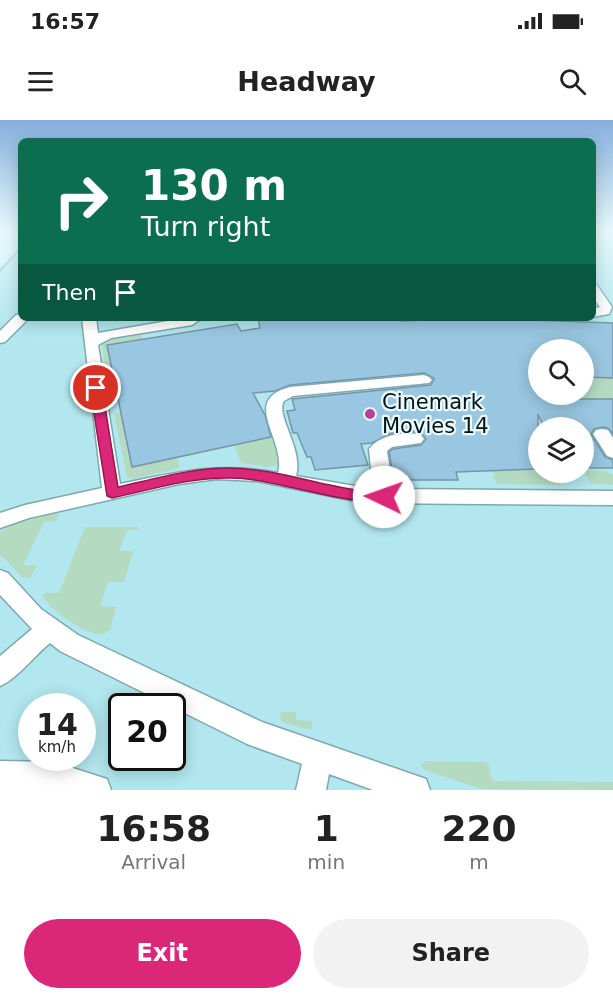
<!DOCTYPE html>
<html lang="en">
<head>
<meta charset="utf-8">
<style>
  body { margin:0; font-family:"DejaVu Sans",sans-serif; background:#f2f2f2; color:#222; height:100vh; display:flex; flex-direction:column; font-size:22px; white-space:nowrap }
  * { box-sizing:border-box; margin:0 }
  p { font-size:20px; color:#767676 }
  .icon { flex:none; width:33px; height:33px; fill:none; stroke:currentColor; stroke-width:2; stroke-linecap:round; stroke-linejoin:round }
  .map { position:relative; height:670px; overflow:hidden }
  .panel { display:flex; flex-direction:column; background:#fff; flex:1 }
  .panel>* { flex:none }
  .banner { position:absolute; left:18px; top:18px; width:578px; height:183px; border-radius:9px; box-shadow:0 3px 15px #0003; background:#0b6e4f; color:#fff; overflow:hidden }
  .tools { position:absolute; left:528px; top:219px; display:grid; gap:12px }
  .tools a { display:grid; place-items:center; width:66px; height:66px; border-radius:50%; background:#fff; box-shadow:0 3px 15px #0003; font-size:30px }
  .speed { position:absolute; left:18px; top:573px; display:flex; gap:12px; font-size:30px; font-weight:700; text-align:center }
  .speed>* { display:grid; place-content:center; width:78px; height:78px; border-radius:50%; background:#fff; box-shadow:0 3px 15px #0003; line-height:1 }
  .speed small { font-size:15px; font-weight:400 }
  .speed .limit { border:3px solid #111; border-radius:9px; background:#fff; color:#111 }
  .pin { position:absolute; display:grid; place-items:center; width:51px; height:51px; color:#fff; margin:-26px; border:3px solid #fff; border-radius:50%; box-shadow:0 2px 6px #0007 }
  .me { position:absolute; width:66px; margin:-33px; rotate:273deg; stroke-linejoin:round; filter:drop-shadow(0 0 4px #0008) }
  .turn { display:flex; align-items:center; gap:21px; height:126px; padding:0 24px; font-size:27px }
  .turn .icon { width:78px; height:78px; stroke-width:2.5 }
  .turn b { display:block; font-size:42px; line-height:51px }
  .then { display:flex; align-items:center; height:57px; padding:0 24px; background:#0003; gap:12px; font-size:22px }
  .eta { display:flex; justify-content:space-evenly; align-items:center; height:102px; text-align:center }
  .eta b { font-size:36px; font-weight:700; line-height:42px }
  .action { display:flex; gap:12px; margin-top:auto; padding:12px 24px }
  .action a { flex:1; height:69px; border-radius:36px; background:#db2777; color:#fff; font-size:24px; font-weight:700; line-height:69px; text-align:center }
  .action a+a { background:#f2f2f2; color:#222 }
  .status { display:flex; justify-content:space-between; align-items:center; height:42px; padding:0 30px; background:#fff; direction:ltr }
  .status svg { height:16px; fill:currentColor }
  header { display:flex; justify-content:space-between; align-items:center; height:78px; padding:0 24px; background:#fff; font-size:27px; font-weight:700 }
  .map>svg:first-child { display:block }
  .built { fill:#b2e7ef; fill-rule:evenodd }
  .green { fill:#b4dac1 }
  .lines { fill:none; stroke-linecap:round; stroke-linejoin:round }
  .stream { stroke:#91a7cc; stroke-width:2 }
  .building { fill:#99c6e0; stroke:#7695a8; stroke-width:1.5 }
  .minor-casing { stroke:#7fa8ae; stroke-width:3 }
  .minor { fill:#fff; fill-rule:evenodd }
  .route { fill:#db2777; stroke:#8e194d; stroke-width:1.5 }
  .poi-dot { fill:#b64199; stroke:#e9f9fc; stroke-width:2 }
  .labels { text-anchor:middle; dominant-baseline:central; stroke-width:4.5; stroke-linejoin:round; paint-order:stroke }
  .poi-label { font-size:21px; fill:#041315; stroke:#e9f9fc; text-anchor:start }
</style>
</head>
<body>
<div class="status"><b>16:57</b><svg viewBox="0 0 49 12"><path d="M0 12V9h3v3zM5 12V6h3v6zM10 12V3h3v9zM15 12V0h3v12zM26 1h20v11H26zM47 4h2v5h-2z"/></svg></div>
<header><svg class="icon" aria-label="menu" viewBox="0 0 24 24"><path d="M4 6h16M4 12h16M4 18h16"/></svg>Headway<svg class="icon" aria-label="search" viewBox="0 0 24 24"><circle cx="10" cy="10" r="6"/><path d="M15 15l6 6"/></svg></header>
<div class="map">
<svg width="613" height="670" viewBox="0 0 613 670">
  <rect width="100%" height="100%" fill="#c7f1f8"/>
  <path class="built" d="M593 112H613V670H0V147L21 126V198H592ZM538 230H584V274H538ZM538 308H584V352H538ZM32 586H82V638H32ZM122 586H172V638H122Z"/>
  <g class="green">
    <polygon points="141,215 143,219 107,225 115,265 108,266 102,224 111,219"/>
    <polygon points="584,257 613,258 613,279 575,279 573,275 584,274"/>
    <polygon points="121,292 177,337 180,348 132,359 127,357 114,293"/>
    <polygon points="274,316 279,342 277,345 268,347 241,343 234,325"/>
    <polygon points="504,349 538,349 538,352 559,353 557,357 563,362 559,365 498,364 493,358 495,355 491,351"/>
    <polygon points="584,351 604,351 613,355 613,365 590,363"/>
    <polygon points="56,393 59,395 56,401 44,402 23,445 35,445 36,448 30,458 23,458 0,434 0,411 16,403"/>
    <path d="M85 407H138L140 409 126 411 120 431H133L124 462H108L100 486 116 487 110 510 101 515C77 510 57 495 42 476L45 473H59Z"/>
    <polygon points="281,592 296,592 296,600 312,601 312,609 309,610 283,602 280,599"/>
    <polygon points="425,641 485,642 489,645 492,661 613,662 613,670 482,669 425,650 421,645"/>
  </g>
  <g class="lines">
    <polyline class="stream" points="0,151 21,128"/>
  </g>
  <polygon class="building" points="258,198 401,198 402,201 474,198 613,203 613,258 584,257 584,230 538,230 538,274 573,274 575,279 613,279 613,314 608,308 602,307 594,309 591,314 605,337 613,340 613,348 584,348 584,308 544,308 538,294 538,349 456,352 458,360 394,360 389,332 393,329 421,325 426,319 421,313 407,311 392,313 372,323 361,324 368,345 315,350 311,337 307,337 297,313 293,313 287,291 295,290 292,279 431,265 434,258 424,253 290,265 275,271 253,273 265,295 271,317 132,347 107,225 237,204 241,211 260,208"/>
  <g class="lines">
    <g class="minor-casing">
      <g id="minor">
        <polygon points="592,164 596,164 612,187 609,194 592,197 592,189 600,187 592,176"/>
        <polygon points="21,194 21,198 28,198 26,201 5,222 0,223 0,211 16,195"/>
        <path d="M82 198H96L98 213 185 198H202L192 205 111 218 98 225 120 364C177 352 220 342 278 353 287 320 239 280 290 267L424 255 429 257 432 260 429 263 293 276 284 281C275 296 304 329 296 356L373 369 369 329C379 315 405 311 421 315L424 319 421 323 392 327 387 331 393 369 613 371V385L365 383 257 361 217 359 179 364 29 398 0 408V393L25 385 102 368Z"/>
        <polygon points="602,309 608,310 613,318 613,338 607,336 593,314 596,310"/>
        <path d="M0 450 8 453 41 489 78 515 262 602 426 659 430 670H373L329 654 326 670H296L302 644 247 624 60 531 50 523C35 535 17 559 0 566V536L32 509 0 475Z"/>
        <polygon points="0,641 54,642 107,659 111,670 0,670"/>
      </g>
    </g>
    <use href="#minor" class="minor"/>
  </g>
  <linearGradient id="sky" x2="0" y2="1"><stop stop-color="#85afdd"/><stop offset="0.54" stop-color="#e6f9fc"/><stop offset="1" stop-color="#e6f9fc" stop-opacity="0"/></linearGradient>
  <rect width="613" height="206" fill="url(#sky)"/>
  <path class="route" d="M96 264 102 268 118 367C154 359 191 348 228 348 272 348 314 364 356 370 367 372 385 367 391 377 382 391 306 370 289 367 269 362 250 358 230 358 191 357 150 370 112 378L107 376 90 268Z"/>
  <circle class="poi-dot" cx="370" cy="294" r="6"/>
  <g class="labels">
    <g class="poi-label">
      <text x="382" y="282">Cinemark<tspan x="382" dy="24">Movies 14</tspan></text>
    </g>
  </g>
</svg>
<div class="tools">
<a><svg class="icon" aria-label="search" viewBox="0 0 24 24"><circle cx="10" cy="10" r="6"/><path d="M15 15l6 6"/></svg></a>
<a><svg class="icon" aria-label="layers" viewBox="0 0 24 24"><path d="M12 4l9 5-9 5-9-5zM3 14l9 5 9-5"/></svg></a>
</div>
<div class="speed"><div>14<small>km/h</small></div><div class="limit">20</div></div>
<div class="pin" style="left:96px;top:268px;background:#d93025"><svg class="icon" aria-label="arrive" viewBox="0 0 24 24"><path d="M6 21V4h12l-3 4 3 4H6"/></svg></div>
<svg class="me" style="left:384px;top:377px" viewBox="-20 -20 40 40"><circle r="19" fill="#fff"/><path d="M0-13L10 11 0 6-10 11z" fill="#db2777"/></svg>
<div class="banner">
<div class="turn"><svg class="icon" aria-label="right" viewBox="0 0 24 24"><path d="M7 20v-9h11M14 6l5 5-5 5"/></svg><div><b>130 m</b>Turn right</div></div>
<div class="then">Then<svg class="icon" aria-label="arrive" viewBox="0 0 24 24"><path d="M6 21V4h12l-3 4 3 4H6"/></svg></div>
</div>
</div>
<section class="panel">
<div class="eta">
<div><b>16:58</b><p>Arrival</p></div>
<div><b>1</b><p>min</p></div>
<div><b>220</b><p>m</p></div>
</div>
<div class="action"><a>Exit</a><a>Share</a></div>
</section>
</body>
</html>
